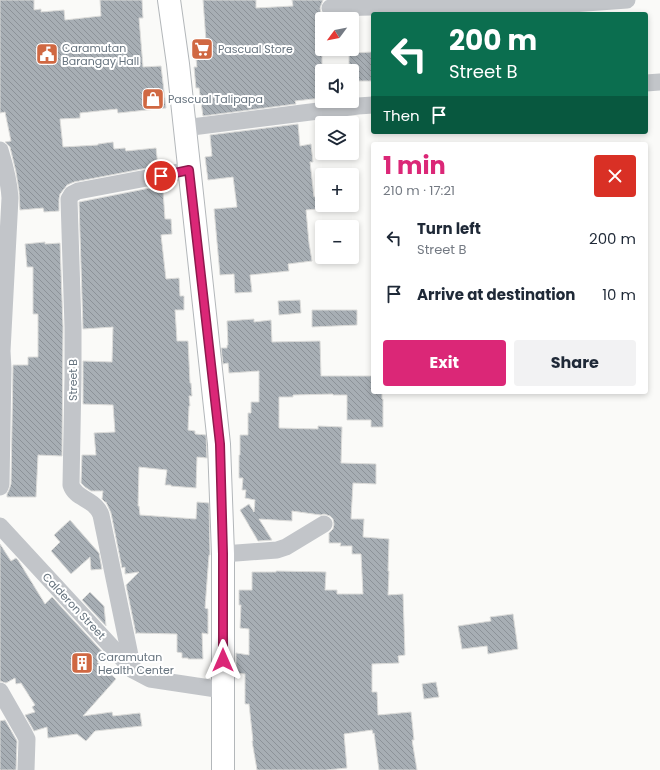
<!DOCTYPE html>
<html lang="en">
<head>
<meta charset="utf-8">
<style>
  body { margin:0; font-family:Poppins,sans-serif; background:#f2f2f3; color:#1f2937; height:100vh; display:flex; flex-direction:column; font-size:15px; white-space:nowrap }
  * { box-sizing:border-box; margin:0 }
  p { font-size:13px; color:#747a83 }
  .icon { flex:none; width:22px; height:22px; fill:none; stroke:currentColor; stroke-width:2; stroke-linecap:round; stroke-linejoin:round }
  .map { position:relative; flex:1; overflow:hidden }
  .details { position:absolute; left:371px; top:142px; width:277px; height:252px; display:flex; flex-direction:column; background:#fff; border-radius:4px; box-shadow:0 2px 6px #0003 }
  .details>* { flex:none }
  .hud { position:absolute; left:371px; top:12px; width:277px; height:122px; border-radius:4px; box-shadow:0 2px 6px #0003; background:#0b6e4f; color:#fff; overflow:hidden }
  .needle { width:26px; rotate:238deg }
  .fabs { position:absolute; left:315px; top:12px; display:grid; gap:8px }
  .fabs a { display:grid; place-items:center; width:44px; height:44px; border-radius:4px; background:#fff; box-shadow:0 2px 6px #0003; font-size:20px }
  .pin { position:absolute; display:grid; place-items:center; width:34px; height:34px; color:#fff; margin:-17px; border:2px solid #fff; border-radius:50%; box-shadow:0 1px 4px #0007 }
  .me { position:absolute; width:44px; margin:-22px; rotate:0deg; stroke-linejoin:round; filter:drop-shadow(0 0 3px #0008) }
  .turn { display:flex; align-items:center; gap:14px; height:84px; padding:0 12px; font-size:18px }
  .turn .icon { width:52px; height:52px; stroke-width:2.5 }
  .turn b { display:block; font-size:28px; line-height:34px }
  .then { display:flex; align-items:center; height:38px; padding:0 12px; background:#0003; gap:8px; font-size:15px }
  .round { display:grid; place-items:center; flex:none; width:42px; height:42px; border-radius:4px; background:#f2f2f3 }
  .summary { display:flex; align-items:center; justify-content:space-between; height:68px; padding:0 12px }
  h1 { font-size:24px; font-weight:700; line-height:30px; color:#db2777 }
  .button { display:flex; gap:8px; margin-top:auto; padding:8px 12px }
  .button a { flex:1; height:46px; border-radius:4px; background:#db2777; color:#fff; font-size:16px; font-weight:700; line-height:46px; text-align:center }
  .button a+a { background:#f2f2f3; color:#1f2937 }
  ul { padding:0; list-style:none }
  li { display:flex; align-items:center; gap:12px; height:56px; padding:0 12px }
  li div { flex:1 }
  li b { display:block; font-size:15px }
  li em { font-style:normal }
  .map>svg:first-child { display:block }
  .building { fill:url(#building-back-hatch); stroke:#dcdcda }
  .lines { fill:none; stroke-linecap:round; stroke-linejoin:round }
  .trunk-casing { stroke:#b3b7ba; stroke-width:24 }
  .minor { stroke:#c2c5c9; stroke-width:17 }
  .trunk { stroke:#fff; stroke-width:22 }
  .route-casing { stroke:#8e194d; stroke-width:10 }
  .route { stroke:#db2777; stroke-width:7 }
  .labels { text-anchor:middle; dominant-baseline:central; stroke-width:4; stroke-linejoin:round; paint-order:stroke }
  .poi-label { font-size:11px; fill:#67747f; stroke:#fff; text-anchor:start }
  .street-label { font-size:11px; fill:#67747f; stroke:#fff }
</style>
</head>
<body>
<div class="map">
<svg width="660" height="770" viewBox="0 0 660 770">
  <defs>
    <pattern id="building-back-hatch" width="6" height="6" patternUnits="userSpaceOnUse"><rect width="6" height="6" fill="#a7aeb4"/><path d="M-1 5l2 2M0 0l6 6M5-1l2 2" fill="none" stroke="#8c9298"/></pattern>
  </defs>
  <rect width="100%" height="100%" fill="#fafaf8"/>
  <g class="building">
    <polygon points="0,0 34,0 34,10 41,9 41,12 64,10 65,20 101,16 100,0 142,0 143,18 139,18 143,67 161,66 166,108 118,113 117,109 80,113 80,118 60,119 63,147 98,145 98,144 113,142 114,149 125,148 126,151 156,148 158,166 74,182 67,185 64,189 60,194 59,199 59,211 44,212 43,208 20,210 19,191 16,172 10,147 5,142 11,141 5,112 0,113"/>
    <polygon points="203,0 256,0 256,8 293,6 292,0 323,0 320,8 321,13 323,15 323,19 322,19 322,98 295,101 296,104 203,116 199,88 196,88 194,67 197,67 194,42 206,41"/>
    <polygon points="373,52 373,81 358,81 358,75 352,75 352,71 349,71 349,53"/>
    <polygon points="298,124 300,146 311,144 313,162 310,162 314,197 316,196 318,209 306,210 309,243 312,261 288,264 289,271 250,275 252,292 235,293 234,274 220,275 214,209 237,207 233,177 208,180 205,157 212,156 210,135"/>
    <polygon points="160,186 161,191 163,191 165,219 171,219 172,234 161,235 166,279 179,278 180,296 184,296 184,310 175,310 177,341 188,341 190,383 191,383 192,396 189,396 190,406 189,406 188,430 195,431 195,434 206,435 207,458 197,457 196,488 171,486 171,485 165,485 167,470 139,467 138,506 139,506 140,515 196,519 197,502 209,503 210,555 209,555 205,608 208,609 208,634 202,633 203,659 188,659 188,658 182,658 182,653 177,652 177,634 137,633 136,634 126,585 139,572 125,574 125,567 122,568 111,513 106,502 105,502 102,499 103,491 91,491 85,487 81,483 82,455 96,455 94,433 115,432 113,405 83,404 83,361 112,362 113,327 83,329 79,202"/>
    <polygon points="45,242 45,244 60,243 63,327 62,456 38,455 36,497 7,497 7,494 9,490 11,484 13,365 28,365 28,357 38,357 38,314 33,314 33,267 27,267 25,244"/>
    <polygon points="300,300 301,313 279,315 278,301"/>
    <polygon points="312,310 357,310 357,325 312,327"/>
    <polygon points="254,319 254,322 271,320 272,342 320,341 321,376 373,376 373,392 382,392 382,399 383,399 383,427 371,427 371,420 347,420 347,395 333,395 333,394 293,395 293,397 279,397 279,428 318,429 318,426 342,427 341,463 376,464 376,484 353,483 351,519 364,519 363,537 389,539 388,571 389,571 388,595 403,594 405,655 398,656 399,663 372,664 372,692 377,692 378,715 411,712 414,740 412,740 417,770 379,770 374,733 373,734 372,730 344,734 347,768 326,770 257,770 252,741 253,741 249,704 245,704 245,674 236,673 236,653 249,655 249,629 240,628 241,605 239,605 239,590 252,590 252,572 276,572 276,571 326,572 325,590 337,590 337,594 363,594 361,554 352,554 352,546 340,546 341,543 329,543 329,533 333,529 334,524 333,519 330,516 324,514 321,515 292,511 292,521 259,519 272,540 258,541 240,510 249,504 254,512 255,500 245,498 246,490 242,490 243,478 239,478 239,455 240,455 240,435 248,435 248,413 251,413 251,402 259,402 259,371 229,373 228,363 223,364 221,348 227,348 227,345 228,345 227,321"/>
    <polygon points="70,520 99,553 102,569 91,570 90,557 71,574 51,551 60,542 54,535"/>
    <polygon points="0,544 11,561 16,558 18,560 45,604 52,597 109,659 109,661 97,662 116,679 83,716 112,712 113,716 140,713 142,726 95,731 86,741 77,734 48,738 47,727 34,731 25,715 35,712 32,707 35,705 21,683 16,684 15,678 6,683 0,681"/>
    <polygon points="90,592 104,606 106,626 82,600"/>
    <polygon points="513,614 518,649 488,654 487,646 462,649 458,626 491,621 490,617"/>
    <polygon points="436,682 439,697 424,699 422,684"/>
    <polygon points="5,720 17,741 16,770 0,770 0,721"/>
  </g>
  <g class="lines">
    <g class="trunk-casing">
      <polyline id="trunk" points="169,0 178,64 219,444 223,554 223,770"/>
    </g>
    <g class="minor">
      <polyline points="330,8 454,5 472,8 473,14"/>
      <polyline points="472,8 572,4 627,0"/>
      <polyline points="646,83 660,82"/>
      <polyline points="184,128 358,106 373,105"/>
      <path d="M0 150C5 166 9 181 10 198L2 351 3 369 1 484 0 487"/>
      <polyline points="0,526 133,670 150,679 223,690"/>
      <polyline points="223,554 277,550 286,547 324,524"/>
      <path d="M133 670 101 515C100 512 98 509 96 507 88 498 75 497 71 485L73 377V327L69 199 72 194 78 191 189 170"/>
      <polyline points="0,691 24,733 27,739 26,770"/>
    </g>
    <use href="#trunk" class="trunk"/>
  </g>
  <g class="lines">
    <g class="route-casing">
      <polyline id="route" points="161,176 189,170 220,444 223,554 223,660"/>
    </g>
    <use href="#route" class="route"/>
  </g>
  <defs>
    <g id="supermarket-square" transform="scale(1.15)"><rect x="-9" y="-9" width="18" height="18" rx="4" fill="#d06842" stroke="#fff"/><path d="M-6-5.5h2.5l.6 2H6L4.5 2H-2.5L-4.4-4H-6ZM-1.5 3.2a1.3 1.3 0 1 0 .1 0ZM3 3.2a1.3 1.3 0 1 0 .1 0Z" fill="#fff"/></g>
    <g id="civic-square" transform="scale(1.15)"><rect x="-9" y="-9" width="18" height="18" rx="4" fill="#d06842" stroke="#fff"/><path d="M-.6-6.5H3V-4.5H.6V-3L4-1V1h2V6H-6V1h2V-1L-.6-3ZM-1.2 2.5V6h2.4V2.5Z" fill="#fff"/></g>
    <g id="shop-square" transform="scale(1.15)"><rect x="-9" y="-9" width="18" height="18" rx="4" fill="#d06842" stroke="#fff"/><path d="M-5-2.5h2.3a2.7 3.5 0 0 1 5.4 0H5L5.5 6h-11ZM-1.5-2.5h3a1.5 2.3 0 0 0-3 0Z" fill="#fff"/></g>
    <g id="building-square" transform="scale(1.15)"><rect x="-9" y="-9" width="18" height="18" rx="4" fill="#d06842" stroke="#fff"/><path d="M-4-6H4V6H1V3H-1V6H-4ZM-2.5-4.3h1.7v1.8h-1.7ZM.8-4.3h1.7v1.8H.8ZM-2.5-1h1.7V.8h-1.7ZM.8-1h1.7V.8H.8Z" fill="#fff"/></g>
  </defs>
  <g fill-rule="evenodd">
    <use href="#supermarket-square" x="202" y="49"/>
    <use href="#civic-square" x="47" y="54"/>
    <use href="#shop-square" x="153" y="99"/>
    <use href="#building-square" x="82" y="663"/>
  </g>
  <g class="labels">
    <g class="poi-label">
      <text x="62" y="48">Caramutan<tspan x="62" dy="13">Barangay Hall</tspan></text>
      <text x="218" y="49">Pascual Store</text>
      <text x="168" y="99">Pascual Talipapa</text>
      <text x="98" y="657">Caramutan<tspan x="98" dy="13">Health Center</tspan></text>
    </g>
    <g class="street-label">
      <text transform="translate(73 380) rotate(-90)">Street B</text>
      <text transform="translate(74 606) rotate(47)">Calderon Street</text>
    </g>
  </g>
</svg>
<div class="fabs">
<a><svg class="needle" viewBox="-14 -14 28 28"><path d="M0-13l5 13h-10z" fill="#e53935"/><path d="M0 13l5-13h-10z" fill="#747a83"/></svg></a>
<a><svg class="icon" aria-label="sound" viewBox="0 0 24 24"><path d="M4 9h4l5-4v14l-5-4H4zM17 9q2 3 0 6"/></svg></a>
<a><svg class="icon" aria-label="layers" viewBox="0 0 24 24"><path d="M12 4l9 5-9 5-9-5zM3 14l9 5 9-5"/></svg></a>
<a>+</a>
<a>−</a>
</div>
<div class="pin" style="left:161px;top:176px;background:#d93025"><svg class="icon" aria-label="arrive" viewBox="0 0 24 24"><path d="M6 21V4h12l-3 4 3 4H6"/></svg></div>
<svg class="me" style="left:223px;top:660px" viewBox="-20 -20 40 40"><path d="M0-17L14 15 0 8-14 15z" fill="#db2777" stroke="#fff" stroke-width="4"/></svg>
<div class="hud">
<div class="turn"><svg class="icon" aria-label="left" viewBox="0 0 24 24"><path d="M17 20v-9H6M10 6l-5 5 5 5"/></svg><div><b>200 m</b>Street B</div></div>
<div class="then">Then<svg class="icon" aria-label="arrive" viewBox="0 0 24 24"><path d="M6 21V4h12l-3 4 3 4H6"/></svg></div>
</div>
<section class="details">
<div class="summary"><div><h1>1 min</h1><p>210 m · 17:21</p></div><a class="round" style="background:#d93025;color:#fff"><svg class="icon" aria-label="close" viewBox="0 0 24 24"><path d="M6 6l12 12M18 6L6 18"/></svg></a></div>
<ul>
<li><svg class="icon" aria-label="left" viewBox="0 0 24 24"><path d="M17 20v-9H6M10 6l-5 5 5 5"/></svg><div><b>Turn left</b><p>Street B</p></div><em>200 m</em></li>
<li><svg class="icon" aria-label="arrive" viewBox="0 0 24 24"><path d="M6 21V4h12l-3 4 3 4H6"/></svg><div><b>Arrive at destination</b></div><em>10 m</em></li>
</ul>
<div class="button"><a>Exit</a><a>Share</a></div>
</section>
</div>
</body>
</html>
